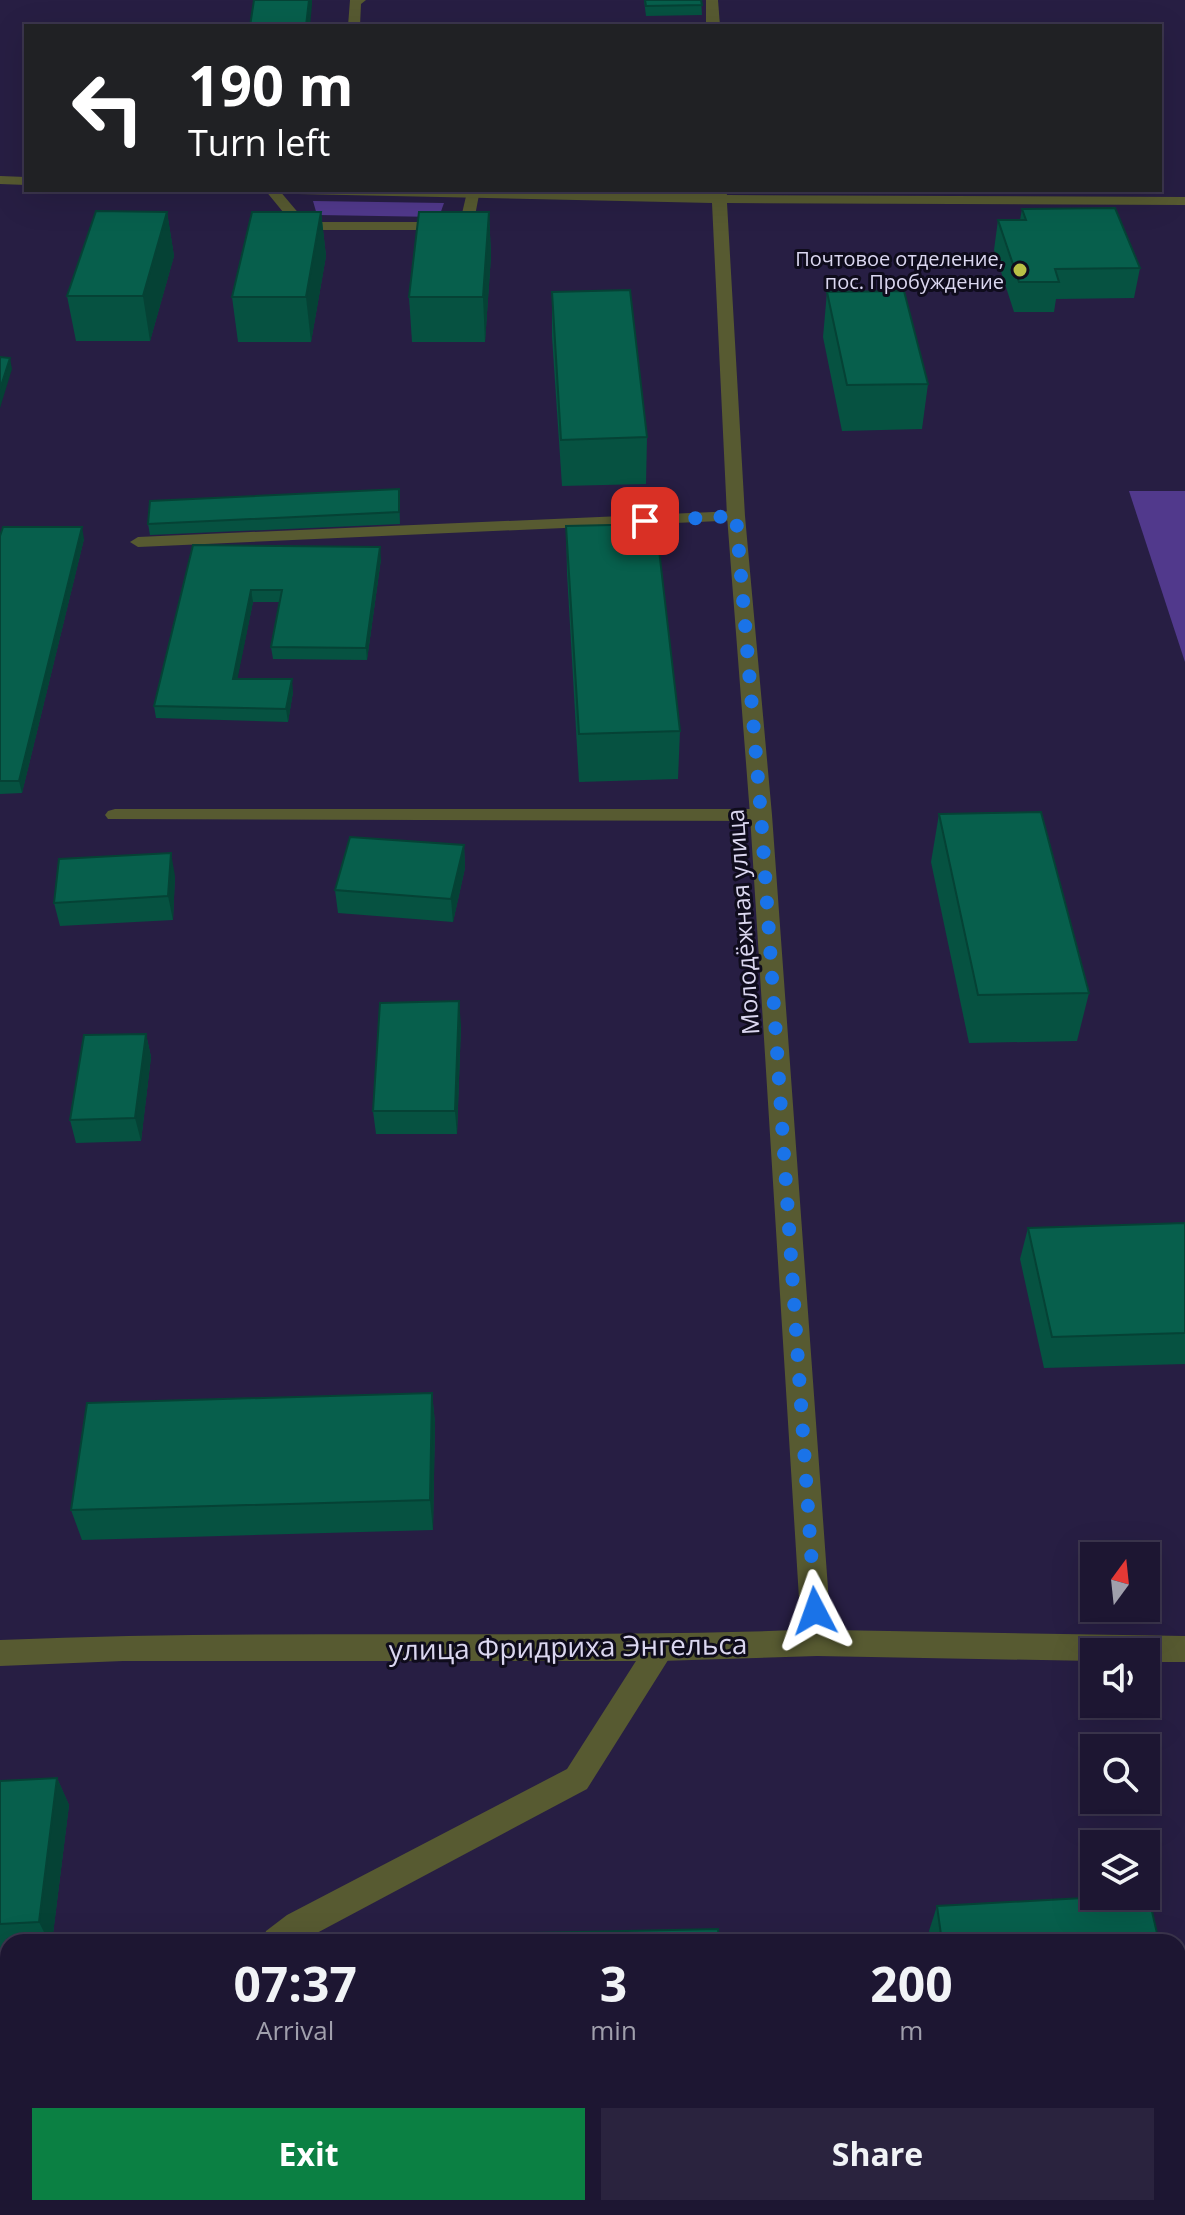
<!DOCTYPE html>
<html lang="en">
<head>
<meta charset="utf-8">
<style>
  body { margin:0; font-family:"Open Sans",sans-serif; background:#2a233e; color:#f1f3f6; height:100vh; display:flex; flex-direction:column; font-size:30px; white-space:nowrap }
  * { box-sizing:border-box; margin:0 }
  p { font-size:26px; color:#a09fac }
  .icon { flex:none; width:44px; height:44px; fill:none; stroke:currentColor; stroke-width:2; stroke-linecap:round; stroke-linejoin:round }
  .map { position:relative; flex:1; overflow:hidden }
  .side { position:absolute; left:0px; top:1934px; width:1186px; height:282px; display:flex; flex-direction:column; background:#1d1632; border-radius:24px 24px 0 0; box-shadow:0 8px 32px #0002,0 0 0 2px #3b354d }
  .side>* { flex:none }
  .top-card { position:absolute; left:24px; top:24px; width:1138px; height:168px; border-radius:0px; box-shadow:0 8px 32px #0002,0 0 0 2px #3b354d; background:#202124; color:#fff; overflow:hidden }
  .needle { width:52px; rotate:15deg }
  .fabs { position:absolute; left:1080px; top:1542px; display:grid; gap:16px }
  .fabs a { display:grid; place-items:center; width:80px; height:80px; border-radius:0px; background:#1d1632; box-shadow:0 8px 32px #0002,0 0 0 2px #3b354d; font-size:40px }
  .pin { position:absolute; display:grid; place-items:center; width:68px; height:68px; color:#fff; margin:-34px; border-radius:16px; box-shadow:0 4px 12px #0006 }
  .me { position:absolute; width:88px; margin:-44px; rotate:356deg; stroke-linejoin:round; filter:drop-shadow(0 0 6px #0008) }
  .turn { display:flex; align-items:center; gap:28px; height:168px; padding:0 32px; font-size:36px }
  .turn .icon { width:104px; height:104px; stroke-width:2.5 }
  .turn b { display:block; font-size:56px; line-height:68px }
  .eta { display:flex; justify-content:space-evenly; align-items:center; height:136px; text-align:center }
  .eta b { font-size:48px; font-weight:700; line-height:56px }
  .button { display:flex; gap:16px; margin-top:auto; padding:16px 32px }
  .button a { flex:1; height:92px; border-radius:0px; background:#0b8043; color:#fff; font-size:32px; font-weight:700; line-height:92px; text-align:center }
  .button a+a { background:#2a233e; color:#f1f3f6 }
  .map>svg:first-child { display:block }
  .green { fill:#51398c }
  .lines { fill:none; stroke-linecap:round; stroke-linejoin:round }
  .lane { fill:#575a31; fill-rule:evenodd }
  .street { fill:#575a31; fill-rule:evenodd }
  .wall { fill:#065241 }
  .shaded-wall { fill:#054235 }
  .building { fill:#075f4c; stroke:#054235; stroke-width:2 }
  .route { stroke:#1a73e8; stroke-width:14; stroke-dasharray:0 25.2 }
  .poi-dot { fill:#b9c046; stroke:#0f0c1c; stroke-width:3 }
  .labels { text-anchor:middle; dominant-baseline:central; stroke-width:6; stroke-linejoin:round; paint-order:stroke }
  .far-poi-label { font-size:20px; fill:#dbd7f0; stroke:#0f0c1c; text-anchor:end }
  .street-label { font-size:24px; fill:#dbd7f0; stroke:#0f0c1c }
  .near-street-label { font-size:28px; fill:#dbd7f0; stroke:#0f0c1c }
</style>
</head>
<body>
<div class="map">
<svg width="1185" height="2215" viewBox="0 0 1185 2215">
  <rect width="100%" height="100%" fill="#271e43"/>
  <g class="green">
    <polygon points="313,201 444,203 439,217 317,215"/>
    <polygon points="1129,491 1185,491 1185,662"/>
  </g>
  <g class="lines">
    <g class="lane">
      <polygon points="350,0 366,0 361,4 360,26 348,26"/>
      <polygon points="265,190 279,190 306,222 460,222 467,192 479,195 473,226 466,230 302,230 297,229"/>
      <polygon points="736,511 744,516 742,520 138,547 130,542 138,537"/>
      <polygon points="115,809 761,809 771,815 761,821 108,819 105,815 108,811"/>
      <polygon points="660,1636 670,1639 673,1648 670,1657 587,1789 300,1942 262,1942 266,1931 287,1915 567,1769 650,1639"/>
      <rect x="0" y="2091" width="8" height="32"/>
      <polygon points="8,2134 8,2207 0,2210 0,2137"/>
    </g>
    <g class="street">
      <polygon points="706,0 718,0 720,26 706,26"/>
      <polygon points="0,176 26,177 26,185 0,184"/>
      <path d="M291 190 712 194V190H726L727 195 1185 197V205L727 203 745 516 772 815 831 1630 1185 1636V1662H1146V1652H1094V1661L817 1656 660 1661H123L0 1666V1640C267 1629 534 1639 801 1630L750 815 727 516 712 203 298 194Z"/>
    </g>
  </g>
  <g class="wall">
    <polygon points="644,0 701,0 702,15 646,16"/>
    <polygon points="1022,209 1140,268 1134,298 1056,299 1054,312 1014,312 994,250 998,220 1020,220"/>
    <polygon points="167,212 174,256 150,341 76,341 67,296"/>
    <polygon points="321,212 326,256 311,342 238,342 232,297"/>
    <polygon points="489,212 491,256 485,342 412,342 409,297"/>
    <polygon points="552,292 647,437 646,484 562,486 552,337"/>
    <polygon points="827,292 928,384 922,429 842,431 823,337"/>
    <polygon points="399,489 400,524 150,535 148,524"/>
    <polygon points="566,526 680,731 678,779 579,782 567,573"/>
    <polygon points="0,536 84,539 22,793 0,794"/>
    <polygon points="193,545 381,559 367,660 273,659 271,647 280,602 253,602 237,679 293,692 288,722 156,718 154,706"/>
    <polygon points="939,814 1089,993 1077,1041 969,1043 931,862"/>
    <polygon points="464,845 465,868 453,922 338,913 335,890"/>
    <polygon points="175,876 173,920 60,926 54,903"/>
    <polygon points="461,1025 457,1134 376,1134 373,1111"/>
    <polygon points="146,1034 151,1057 141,1141 76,1143 70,1120"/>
    <polygon points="1185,1223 1185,1364 1044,1368 1020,1259 1028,1228"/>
    <polygon points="432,1393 435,1423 433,1530 82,1540 71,1510"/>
    <polygon points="57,1778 69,1805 52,1942 8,1942 8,1949 0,1949 0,1781"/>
    <polygon points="937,1906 1159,1942 931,1942 929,1931"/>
    <polygon points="1178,2026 1185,2057 1185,2092 1178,2103"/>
  </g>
  <g class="shaded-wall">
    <polygon points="309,0 312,0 312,5 310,26 306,26"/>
    <polygon points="167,212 174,256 150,341 143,296"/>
    <polygon points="321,212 326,256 311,342 306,297"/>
    <polygon points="489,212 491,256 485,342 483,297"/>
    <polygon points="10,358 12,369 0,408 0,389"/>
    <polygon points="82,527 84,539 22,793 19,781"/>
    <polygon points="380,547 381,559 367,660 366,648"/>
    <polygon points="251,590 253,602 235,691 233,679"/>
    <polygon points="292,679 293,692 288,722 286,709"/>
    <polygon points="464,845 465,868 453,922 451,899"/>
    <polygon points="171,853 175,876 173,920 168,896"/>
    <polygon points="459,1001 461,1025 457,1134 455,1111"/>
    <polygon points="146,1034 151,1057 141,1141 135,1118"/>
    <polygon points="432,1393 435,1423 433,1530 430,1500"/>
    <polygon points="57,1778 69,1805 52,1942 49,1942 39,1922"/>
  </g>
  <g class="building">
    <polygon points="254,0 309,0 306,26 250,26"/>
    <polygon points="645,0 701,0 702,5 646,6"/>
    <polygon points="1115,208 1140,268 1055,269 1059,282 1019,282 998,220 1026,220 1022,209"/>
    <polygon points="96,211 167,212 143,296 67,296"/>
    <polygon points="252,212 321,212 306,297 232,297"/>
    <polygon points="419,212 489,212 483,297 409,297"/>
    <polygon points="630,290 647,437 561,440 552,292"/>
    <polygon points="904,291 928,384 847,385 827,292"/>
    <polygon points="0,357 10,358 0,389"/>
    <polygon points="399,489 399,512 148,524 150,501"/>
    <polygon points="656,524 680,731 579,734 566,526"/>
    <polygon points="3,527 82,527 19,781 0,781 0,536"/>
    <polygon points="193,545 380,547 366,648 271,647 282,590 251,590 233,679 292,679 286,709 154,706"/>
    <polygon points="1041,812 1089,993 978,995 939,814"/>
    <polygon points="350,837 464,845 451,899 335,890"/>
    <polygon points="171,853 168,896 54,903 59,859"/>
    <polygon points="459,1001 455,1111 373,1111 380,1003"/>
    <polygon points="146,1034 135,1118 70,1120 84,1035"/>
    <polygon points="1185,1223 1185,1333 1052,1337 1028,1228"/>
    <polygon points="432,1393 430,1500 71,1510 87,1403"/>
    <polygon points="57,1778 39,1922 0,1924 0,1781"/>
    <polygon points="1148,1894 1159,1942 942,1942 937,1906 1119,1896 1146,1896 1146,1895"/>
    <polygon points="718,1929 719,1942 293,1942 293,1938"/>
    <polygon points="1178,2026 1185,2057 1185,2083 1178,2083"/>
  </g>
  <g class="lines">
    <polyline class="route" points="645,521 736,516 761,815 815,1611"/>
  </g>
  <circle class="poi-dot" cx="1020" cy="270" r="8"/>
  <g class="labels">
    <g class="far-poi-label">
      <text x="1004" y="258">Почтовое отделение,<tspan x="1004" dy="23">пос. Пробуждение</tspan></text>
    </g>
    <g class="street-label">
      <text transform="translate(742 922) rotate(-94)">Молодёжная улица</text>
    </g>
    <g class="near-street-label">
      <text transform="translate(568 1646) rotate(-1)">улица Фридриха Энгельса</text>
    </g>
  </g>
</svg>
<div class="fabs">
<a><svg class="needle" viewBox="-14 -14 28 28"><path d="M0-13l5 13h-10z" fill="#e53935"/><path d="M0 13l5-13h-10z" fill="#a09fac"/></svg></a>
<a><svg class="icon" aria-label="sound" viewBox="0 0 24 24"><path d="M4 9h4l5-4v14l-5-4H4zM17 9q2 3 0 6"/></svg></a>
<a><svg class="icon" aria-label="search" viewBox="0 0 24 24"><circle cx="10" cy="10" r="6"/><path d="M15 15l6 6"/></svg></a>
<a><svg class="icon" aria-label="layers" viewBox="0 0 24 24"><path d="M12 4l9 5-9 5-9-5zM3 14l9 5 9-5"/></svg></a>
</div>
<div class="pin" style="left:645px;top:521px;background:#d93025"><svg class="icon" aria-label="arrive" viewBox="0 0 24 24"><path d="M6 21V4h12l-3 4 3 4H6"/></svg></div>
<svg class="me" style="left:815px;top:1611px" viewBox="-20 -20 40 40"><path d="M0-17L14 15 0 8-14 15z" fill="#1a73e8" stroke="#fff" stroke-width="4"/></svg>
<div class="top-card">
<div class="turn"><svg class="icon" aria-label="left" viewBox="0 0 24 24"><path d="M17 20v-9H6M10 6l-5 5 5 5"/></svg><div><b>190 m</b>Turn left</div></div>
</div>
<section class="side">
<div class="eta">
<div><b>07:37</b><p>Arrival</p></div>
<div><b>3</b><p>min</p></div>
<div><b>200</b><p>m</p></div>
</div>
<div class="button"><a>Exit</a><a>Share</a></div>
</section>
</div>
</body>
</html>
